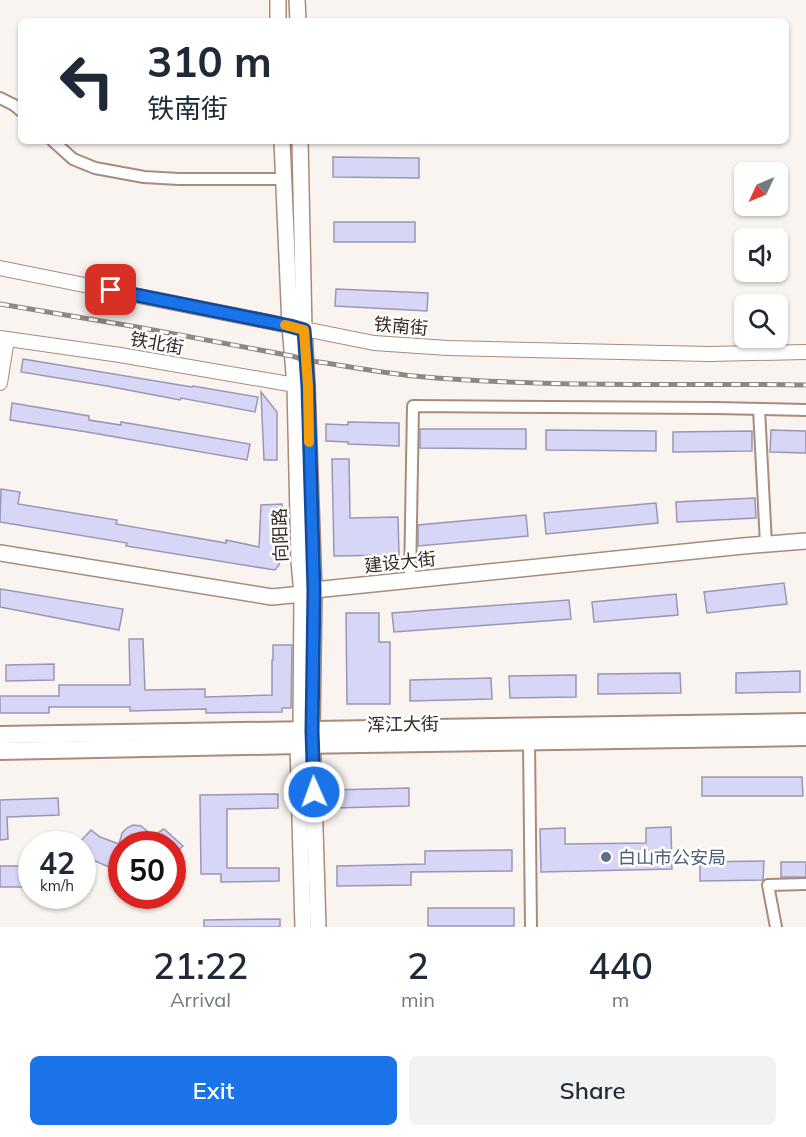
<!DOCTYPE html>
<html lang="en">
<head>
<meta charset="utf-8">
<style>
  body { margin:0; font-family:Mulish,"Noto Sans SC",sans-serif; background:#f2f2f3; color:#1f2937; height:100vh; display:flex; flex-direction:column; font-size:22px; white-space:nowrap }
  * { box-sizing:border-box; margin:0 }
  p { font-size:20px; color:#747a83 }
  .icon { flex:none; width:33px; height:33px; fill:none; stroke:currentColor; stroke-width:2; stroke-linecap:round; stroke-linejoin:round }
  .map { position:relative; height:927px; overflow:hidden }
  .details { display:flex; flex-direction:column; background:#fff; flex:1 }
  .details>* { flex:none }
  .hud { position:absolute; left:18px; top:18px; width:771px; height:126px; border-radius:9px; box-shadow:0 2px 4px #0004; background:#fff; color:#1f2937; overflow:hidden }
  .needle { width:39px; rotate:226deg }
  .tools { position:absolute; left:734px; top:162px; display:grid; gap:12px }
  .tools a { display:grid; place-items:center; width:54px; height:54px; border-radius:9px; background:#fff; box-shadow:0 2px 4px #0004; font-size:30px }
  .speed { position:absolute; left:18px; top:831px; display:flex; gap:12px; font-size:30px; font-weight:700; text-align:center }
  .speed>* { display:grid; place-content:center; width:78px; height:78px; border-radius:50%; background:#fff; box-shadow:0 2px 4px #0004; line-height:1 }
  .speed small { font-size:15px; font-weight:400 }
  .speed .limit { border:9px solid #d22; background:#fff; color:#111 }
  .pin { position:absolute; display:grid; place-items:center; width:51px; height:51px; color:#fff; margin:-26px; border-radius:12px; box-shadow:0 3px 9px #0006 }
  .me { position:absolute; width:66px; margin:-33px; rotate:358deg; stroke-linejoin:round; filter:drop-shadow(0 0 4px #0008) }
  .turn { display:flex; align-items:center; gap:21px; height:126px; padding:0 30px; font-size:27px }
  .turn .icon { width:78px; height:78px; stroke-width:2.5 }
  .turn b { display:block; font-size:42px; line-height:51px }
  .eta { display:flex; justify-content:space-evenly; align-items:center; height:102px; text-align:center }
  .eta b { font-size:36px; font-weight:600; line-height:42px }
  .cta { display:flex; gap:12px; margin-top:auto; padding:12px 30px }
  .cta a { flex:1; height:69px; border-radius:9px; background:#1a73e8; color:#fff; font-size:24px; font-weight:600; line-height:69px; text-align:center }
  .cta a+a { background:#f2f2f3; color:#1f2937 }
  .map>svg:first-child { display:block }
  .building { fill:#d8d6f6; stroke:#9997b5; stroke-width:1.5 }
  .lines { fill:none; stroke-linecap:round; stroke-linejoin:round }
  .minor-casing { stroke:#a98b79; stroke-width:14 }
  .tertiary-casing { stroke:#a98b79; stroke-width:16 }
  .secondary-casing { stroke:#a98b79; stroke-width:18 }
  .primary-casing { stroke:#a98b79; stroke-width:20 }
  .minor { stroke:#fff; stroke-width:10 }
  .tertiary { stroke:#fff; stroke-width:14 }
  .secondary { stroke:#fff; stroke-width:15 }
  .primary { stroke:#fff; stroke-width:16 }
  .rail-casing { stroke:#908781; stroke-width:5 }
  .rail { stroke:#fff; stroke-width:3; stroke-dasharray:9; stroke-linecap:butt }
  .route-casing { stroke:#114b97; stroke-width:15 }
  .route { stroke:#1a73e8; stroke-width:10 }
  .slow { stroke:#f59e0b; stroke-width:10 }
  .service-dot { fill:#5c6f8a; stroke:#fff; stroke-width:2 }
  .labels { text-anchor:middle; dominant-baseline:central; stroke-width:5; stroke-linejoin:round; paint-order:stroke }
  .street-label { font-size:18px; fill:#352922; stroke:#fff }
  .service-label { font-size:18px; fill:#4e5e75; stroke:#fff; text-anchor:start }
</style>
</head>
<body>
<div class="map">
<svg width="806" height="927" viewBox="0 0 806 927">
  <rect width="100%" height="100%" fill="#faf4f0"/>
  <g class="building">
    <polygon points="333,157 419,158 419,178 333,177"/>
    <rect x="334" y="222" width="81" height="20"/>
    <polygon points="336,289 428,293 427,311 335,306"/>
    <polygon points="23,359 192,387 193,386 258,397 255,412 181,398 180,400 107,386 21,372"/>
    <polygon points="261,392 277,412 277,460 264,460"/>
    <polygon points="12,403 89,416 89,420 121,425 121,422 250,444 247,460 87,432 10,420"/>
    <polygon points="348,422 399,423 399,446 348,444 348,442 326,441 326,424 348,425"/>
    <polygon points="420,429 526,429 526,449 420,448"/>
    <polygon points="546,430 656,431 656,451 546,450"/>
    <polygon points="771,430 806,431 806,453 770,452"/>
    <polygon points="752,431 752,451 673,452 673,432"/>
    <polygon points="332,459 349,459 350,518 398,517 399,555 334,556"/>
    <polygon points="1,489 20,492 18,504 117,520 116,524 226,543 226,540 259,547 261,505 282,504 283,551 279,565 275,570 126,546 127,543 0,522"/>
    <polygon points="755,498 756,518 677,522 676,502"/>
    <polygon points="656,503 658,523 546,534 544,513"/>
    <polygon points="526,515 528,536 418,546 418,525"/>
    <polygon points="784,583 787,604 707,613 704,592"/>
    <polygon points="0,589 123,609 119,630 0,607"/>
    <polygon points="676,594 678,615 594,622 592,602"/>
    <polygon points="569,600 571,619 394,632 392,613"/>
    <polygon points="346,613 379,613 379,642 390,642 390,704 347,704"/>
    <polygon points="129,639 143,639 145,690 205,689 205,697 272,695 272,660 273,660 273,645 292,645 291,708 282,708 282,712 206,713 206,709 130,711 130,707 49,707 49,713 0,713 0,696 59,696 59,685 130,685"/>
    <polygon points="54,664 54,680 6,681 6,665"/>
    <polygon points="800,671 800,692 736,693 736,673"/>
    <polygon points="680,673 681,693 598,694 598,674"/>
    <polygon points="576,675 576,697 510,698 509,676"/>
    <polygon points="491,678 492,699 410,701 410,680"/>
    <polygon points="702,777 802,777 803,796 702,796"/>
    <polygon points="409,788 409,806 334,808 333,790"/>
    <polygon points="278,794 278,808 227,809 227,868 279,868 279,881 221,882 221,874 201,874 200,795"/>
    <polygon points="58,798 59,815 7,817 8,839 0,840 0,800"/>
    <polygon points="133,825 141,826 153,836 164,829 183,846 172,856 172,844 122,844 122,868 109,867 88,858 82,854 82,844 78,844 91,830 100,837 119,844 122,833 127,828"/>
    <polygon points="671,827 672,869 541,872 540,829 565,828 565,844 646,843 646,828"/>
    <polygon points="512,850 512,871 411,872 411,885 337,886 337,866 425,864 425,851"/>
    <polygon points="764,861 763,880 700,881 700,862"/>
    <rect x="781" y="862" width="25" height="15"/>
    <rect x="0" y="866" width="32" height="21"/>
    <rect x="428" y="908" width="86" height="18"/>
    <polygon points="280,919 280,927 204,927 204,920"/>
  </g>
  <g class="lines">
    <g class="minor-casing">
      <g id="minor">
        <polyline points="0,98 14,105 21,111"/>
        <polyline points="53,141 73,159 95,168 144,177 179,179 283,179"/>
        <polyline points="759,409 766,544"/>
        <polyline points="410,581 413,406 715,408 806,410"/>
        <polyline points="529,741 531,927"/>
        <polyline points="776,927 768,885 806,884"/>
      </g>
    </g>
    <g class="tertiary-casing">
      <g id="tertiary">
        <polyline points="0,268 374,343 448,348 709,354 806,352"/>
        <polyline points="0,338 120,355 295,385 306,386"/>
        <polyline points="0,383 7,339"/>
      </g>
    </g>
    <g class="secondary-casing">
      <g id="secondary">
        <polyline points="278,0 278,21"/>
        <polyline points="297,0 298,21"/>
        <polyline points="282,141 290,326 295,385 299,561 302,594 301,730 298,745 303,927"/>
        <polyline points="300,141 304,330 307,386 314,590 312,731 318,927"/>
        <polyline points="0,553 272,597 302,594 314,590 743,546 806,541"/>
      </g>
    </g>
    <g class="primary-casing">
      <g id="primary">
        <polyline points="0,735 806,722"/>
        <polyline points="0,751 298,745 806,737"/>
      </g>
    </g>
    <use href="#minor" class="minor"/>
    <use href="#tertiary" class="tertiary"/>
    <use href="#secondary" class="secondary"/>
    <use href="#primary" class="primary"/>
    <g class="rail-casing">
      <path id="rail" d="M0 304 137 327 292 356 305 360C341 365 377 372 414 376 544 388 675 383 806 385"/>
    </g>
    <use href="#rail" class="rail"/>
  </g>
  <g class="lines">
    <g class="route-casing">
      <polyline id="route" points="111,290 290,326 304,330 308,386 314,590 312,731 314,792"/>
    </g>
    <use href="#route" class="route"/>
    <polyline class="slow" points="285,325 304,330 308,386 309,442"/>
  </g>
  <circle class="service-dot" cx="606" cy="857" r="6"/>
  <g class="labels">
    <g class="street-label">
      <text transform="translate(401 326) rotate(5)">铁南街</text>
      <text transform="translate(157 343) rotate(10)">铁北街</text>
      <text transform="translate(280 535) rotate(-92)">向阳路</text>
      <text transform="translate(400 562) rotate(-6)">建设大街</text>
      <text transform="translate(403 724) rotate(-1)">浑江大街</text>
    </g>
    <g class="service-label">
      <text x="618" y="857">白山市公安局</text>
    </g>
  </g>
</svg>
<div class="tools">
<a><svg class="needle" viewBox="-14 -14 28 28"><path d="M0-13l5 13h-10z" fill="#e53935"/><path d="M0 13l5-13h-10z" fill="#747a83"/></svg></a>
<a><svg class="icon" aria-label="sound" viewBox="0 0 24 24"><path d="M4 9h4l5-4v14l-5-4H4zM17 9q2 3 0 6"/></svg></a>
<a><svg class="icon" aria-label="search" viewBox="0 0 24 24"><circle cx="10" cy="10" r="6"/><path d="M15 15l6 6"/></svg></a>
</div>
<div class="speed"><div>42<small>km/h</small></div><div class="limit">50</div></div>
<div class="pin" style="left:111px;top:290px;background:#d93025"><svg class="icon" aria-label="arrive" viewBox="0 0 24 24"><path d="M6 21V4h12l-3 4 3 4H6"/></svg></div>
<svg class="me" style="left:314px;top:792px" viewBox="-20 -20 40 40"><circle r="17" fill="#1a73e8" stroke="#fff" stroke-width="3"/><path d="M0-11L8 9 0 5-8 9z" fill="#fff"/></svg>
<div class="hud">
<div class="turn"><svg class="icon" aria-label="left" viewBox="0 0 24 24"><path d="M17 20v-9H6M10 6l-5 5 5 5"/></svg><div><b>310 m</b>铁南街</div></div>
</div>
</div>
<section class="details">
<div class="eta">
<div><b>21:22</b><p>Arrival</p></div>
<div><b>2</b><p>min</p></div>
<div><b>440</b><p>m</p></div>
</div>
<div class="cta"><a>Exit</a><a>Share</a></div>
</section>
</body>
</html>
